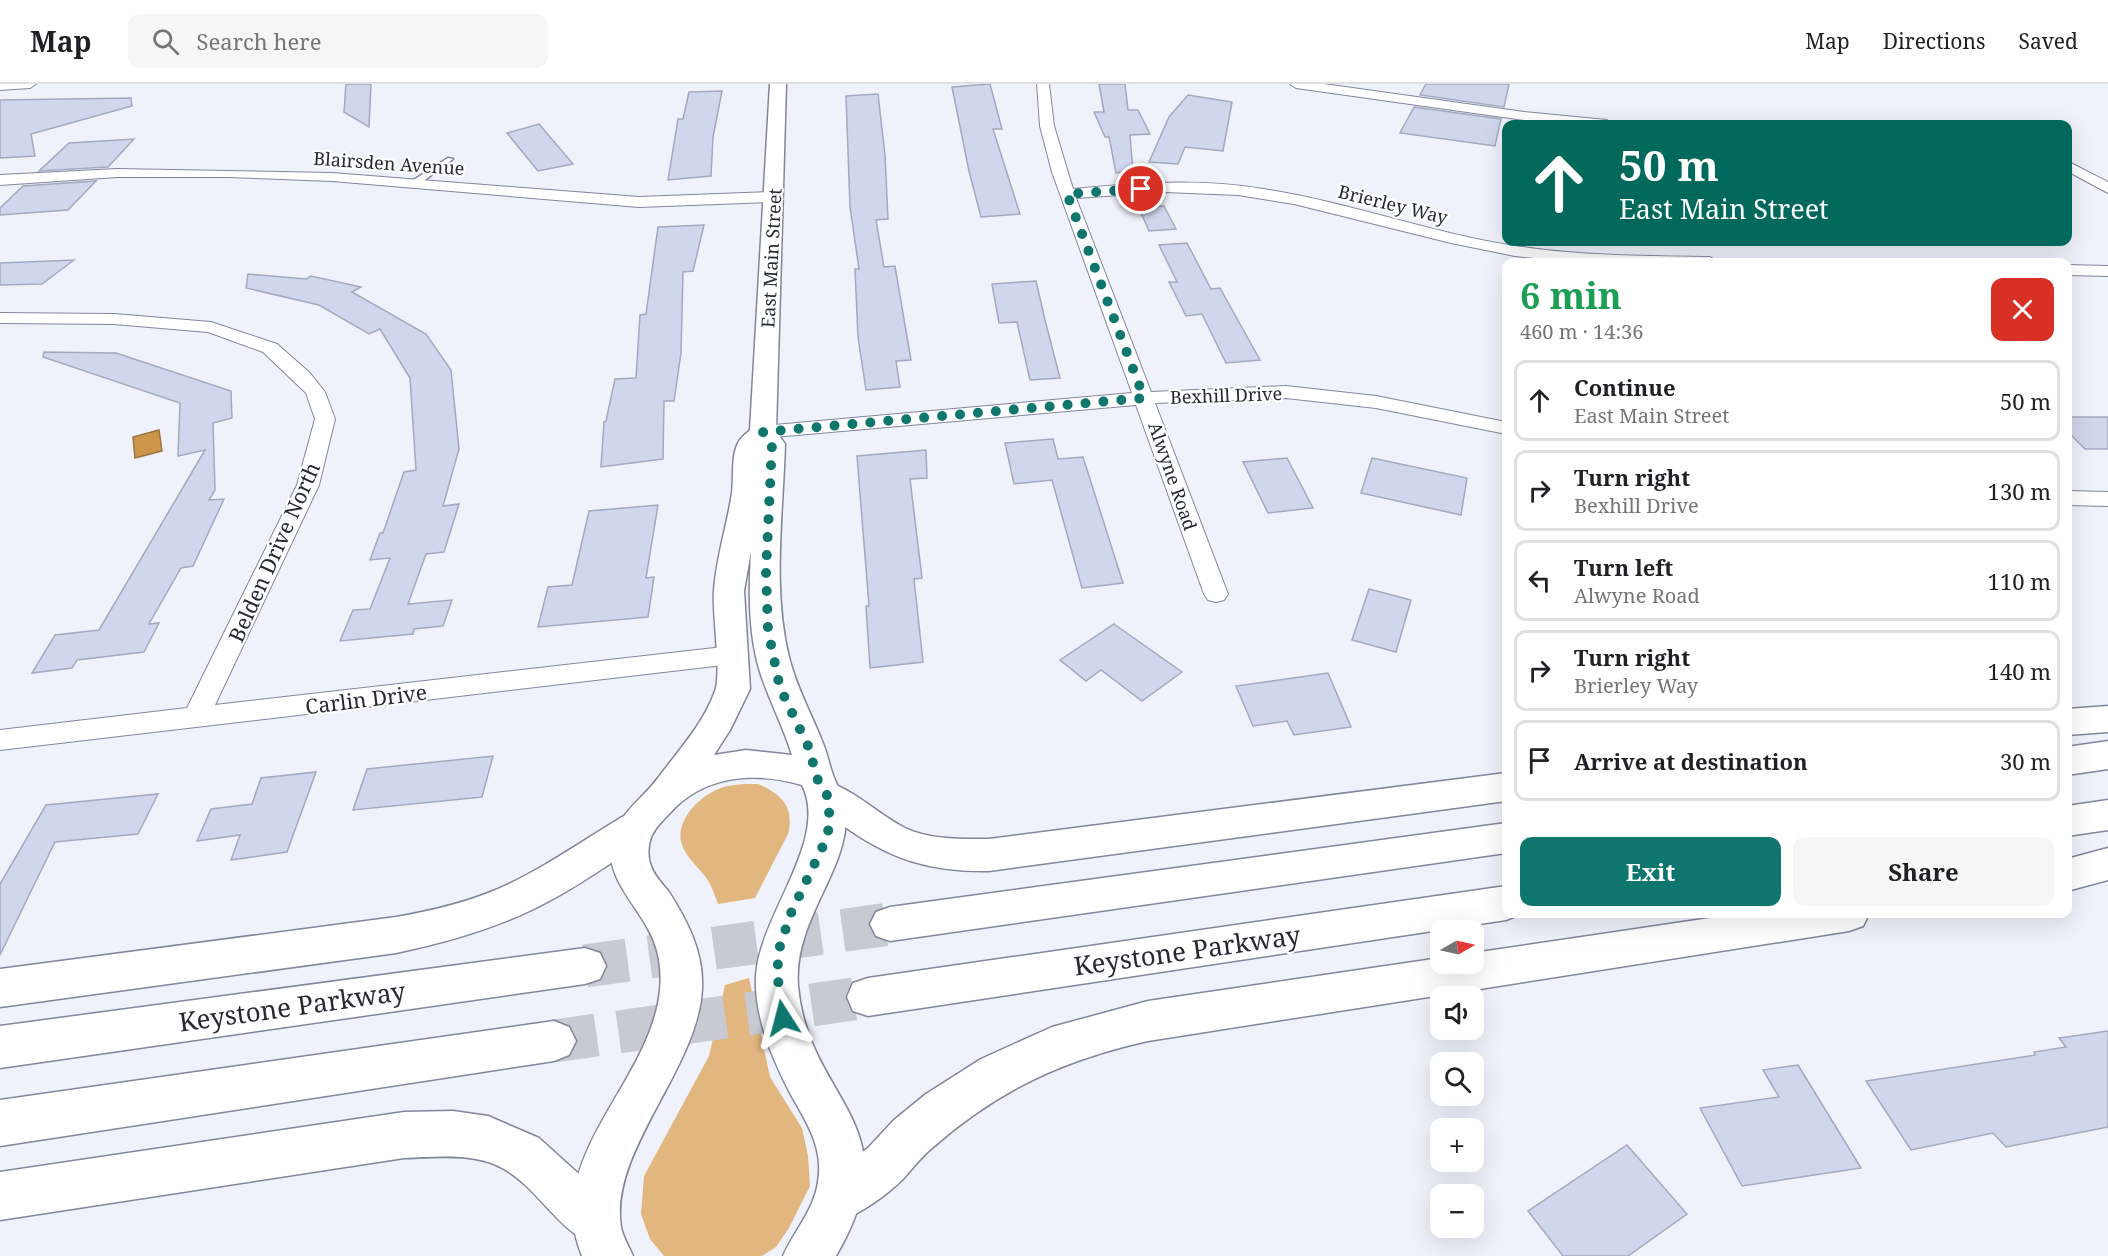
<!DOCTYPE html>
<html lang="en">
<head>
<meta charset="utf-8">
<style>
  body { margin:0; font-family:"Noto Serif",serif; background:#f6f6f6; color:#202124; height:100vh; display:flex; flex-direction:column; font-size:22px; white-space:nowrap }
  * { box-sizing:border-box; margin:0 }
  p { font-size:20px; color:#757577 }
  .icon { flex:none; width:33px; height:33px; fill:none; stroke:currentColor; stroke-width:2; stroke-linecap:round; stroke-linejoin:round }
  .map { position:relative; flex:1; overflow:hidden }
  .details { position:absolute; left:1502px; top:174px; width:570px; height:660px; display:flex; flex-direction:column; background:#fff; border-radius:12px; box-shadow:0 6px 24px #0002 }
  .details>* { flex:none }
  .guide { position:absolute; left:1502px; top:36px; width:570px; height:126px; border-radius:12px; box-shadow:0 6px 24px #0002; background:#00695c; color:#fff; overflow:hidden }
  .needle { width:39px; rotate:81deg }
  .fabs { position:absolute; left:1430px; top:836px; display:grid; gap:12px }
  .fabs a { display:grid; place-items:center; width:54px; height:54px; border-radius:12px; background:#fff; box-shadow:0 6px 24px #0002; font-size:30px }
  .pin { position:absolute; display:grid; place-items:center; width:51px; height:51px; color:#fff; margin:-26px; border:3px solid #fff; border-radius:50%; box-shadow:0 2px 6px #0007 }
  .me { position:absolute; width:66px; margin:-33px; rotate:351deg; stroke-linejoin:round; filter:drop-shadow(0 0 4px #0008) }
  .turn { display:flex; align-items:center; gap:21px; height:126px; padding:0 18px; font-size:27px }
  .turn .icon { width:78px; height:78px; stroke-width:2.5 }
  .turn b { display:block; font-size:42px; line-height:51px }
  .round { display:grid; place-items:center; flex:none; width:63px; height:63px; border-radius:12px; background:#f6f6f6 }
  .summary { display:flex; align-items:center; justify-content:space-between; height:102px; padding:0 18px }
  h1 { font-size:36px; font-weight:700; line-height:45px; color:#1e9e55 }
  .primary-button { display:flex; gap:12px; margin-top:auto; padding:12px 18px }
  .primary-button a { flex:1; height:69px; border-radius:12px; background:#0f766e; color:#fff; font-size:24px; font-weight:700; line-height:69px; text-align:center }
  .primary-button a+a { background:#f6f6f6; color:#202124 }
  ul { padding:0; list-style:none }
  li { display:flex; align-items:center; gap:18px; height:81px; margin:0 12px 9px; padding:0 6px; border:3px solid #e0e0e0; border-radius:12px }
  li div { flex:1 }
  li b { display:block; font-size:22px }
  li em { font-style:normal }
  header { display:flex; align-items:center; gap:36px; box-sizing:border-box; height:84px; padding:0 30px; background:#fff; border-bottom:2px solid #e0e0e0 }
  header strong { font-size:28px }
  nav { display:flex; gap:33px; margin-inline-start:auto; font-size:21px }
  .search { width:420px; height:54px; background:#f6f6f6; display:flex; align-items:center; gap:15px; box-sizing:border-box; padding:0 21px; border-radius:12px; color:#757577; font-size:22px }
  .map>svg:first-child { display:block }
  .green { fill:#e2b67f }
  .water { fill:#cc954a; stroke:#9a7542; stroke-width:1.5 }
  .building { fill:#d0d6ec; stroke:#a3a9bf; stroke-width:1.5 }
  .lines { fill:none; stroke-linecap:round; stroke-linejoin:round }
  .highway-tunnel { stroke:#c8cad3; stroke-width:43; stroke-dasharray:43 22; stroke-linecap:butt }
  .lane-casing { stroke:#81869b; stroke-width:3 }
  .street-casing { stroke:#81869b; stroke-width:2 }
  .secondary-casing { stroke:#81869b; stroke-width:3 }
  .highway-casing { stroke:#81869b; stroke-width:3 }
  .lane { fill:#fff; fill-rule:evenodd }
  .street { fill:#fff; fill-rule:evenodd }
  .secondary { fill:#fff; fill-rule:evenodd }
  .highway { fill:#fff; fill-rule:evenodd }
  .route { stroke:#0f766e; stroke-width:10; stroke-dasharray:0 18 }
  .labels { text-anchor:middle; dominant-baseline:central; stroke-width:4.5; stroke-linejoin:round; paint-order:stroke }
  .far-street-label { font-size:18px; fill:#272931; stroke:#fff }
  .street-label { font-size:21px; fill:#272931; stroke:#fff }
  .near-street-label { font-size:26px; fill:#272931; stroke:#fff }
</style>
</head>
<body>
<header>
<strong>Map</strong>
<div class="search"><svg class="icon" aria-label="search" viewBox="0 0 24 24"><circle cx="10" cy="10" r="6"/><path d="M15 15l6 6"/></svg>Search here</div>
<nav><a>Map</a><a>Directions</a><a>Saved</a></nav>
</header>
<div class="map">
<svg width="2108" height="1172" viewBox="0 0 2108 1172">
  <rect width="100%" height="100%" fill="#f0f2fb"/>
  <g class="green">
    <path d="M758 700C781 710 795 723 788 750L755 814 718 820C715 813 713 805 709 798 702 786 686 774 682 761 674 738 698 714 716 706 729 700 744 700 758 700Z"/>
    <polygon points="749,894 770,993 802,1044 808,1072 810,1102 789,1144 776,1163 762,1172 664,1172 650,1155 641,1130 644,1092 709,972 725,901"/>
  </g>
  <polygon class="water" points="159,346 162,367 135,374 133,353"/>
  <g class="building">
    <polygon points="346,0 371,0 369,43 344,28"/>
    <polygon points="990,0 1002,45 993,45 1020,130 981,133 969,87 952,3"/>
    <polygon points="1099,0 1125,0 1128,26 1138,26 1150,50 1130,51 1133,87 1116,89 1109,53 1105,53 1094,28 1104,28"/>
    <polygon points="1426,0 1509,0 1504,23 1420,11"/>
    <polygon points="722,7 713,53 711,92 668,96 678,35 683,35 689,8"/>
    <polygon points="878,10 885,71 888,135 876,136 884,183 895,182 911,276 896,277 900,303 866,306 858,253 855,185 859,185 850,123 846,12"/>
    <polygon points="1188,11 1232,18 1223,67 1185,63 1178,80 1149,78 1169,33"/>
    <polygon points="131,14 132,22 31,50 35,72 0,74 0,16"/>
    <polygon points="1414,23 1501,35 1495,62 1400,49"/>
    <polygon points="539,40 573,80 538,87 507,49"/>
    <polygon points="134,55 108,83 39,87 69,59"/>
    <polygon points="96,97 68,126 0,131 0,124 23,102"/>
    <polygon points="1164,122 1176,145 1149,147 1139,124"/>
    <polygon points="704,141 693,187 683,188 681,269 674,317 664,317 663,375 601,383 604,338 606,337 615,295 636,294 640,231 646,230 658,143"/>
    <polygon points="1187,159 1211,205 1220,204 1260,276 1226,279 1202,230 1186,232 1169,198 1177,198 1159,161"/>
    <polygon points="74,176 42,200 0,201 0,179"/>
    <polygon points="248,190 306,195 311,192 361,203 352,208 426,250 451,286 459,365 443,422 459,420 444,468 426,470 408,520 452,516 443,542 414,545 413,550 340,557 353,526 370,525 390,474 370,476 380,449 383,449 404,388 416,386 410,294 380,245 369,250 319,221 246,204"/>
    <polygon points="1036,197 1045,236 1060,294 1030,296 1017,238 999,239 992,200"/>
    <polygon points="44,268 116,269 231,307 232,334 213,339 215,406 209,416 224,415 193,482 181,484 149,540 159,539 144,568 77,576 72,584 32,589 55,551 99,546 205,366 178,372 180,319 43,273"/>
    <polygon points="2067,333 2108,333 2108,365 2085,365 2067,347"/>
    <polygon points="1053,355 1058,375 1083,373 1123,499 1082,504 1052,396 1014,400 1005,359"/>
    <polygon points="926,366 927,394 910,395 922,494 914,495 923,578 870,584 866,522 869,522 857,372"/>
    <polygon points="1287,374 1313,424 1268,429 1243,378"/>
    <polygon points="1372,374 1467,394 1461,431 1361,409"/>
    <polygon points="658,421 646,494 654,493 648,533 538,543 548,503 572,501 589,427"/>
    <polygon points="1369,505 1411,516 1396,568 1352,556"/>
    <polygon points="1114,540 1182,588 1142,617 1101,586 1086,597 1060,576"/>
    <polygon points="1328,589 1351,643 1294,651 1287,637 1253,642 1236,602"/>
    <polygon points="493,672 482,713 353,726 367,685"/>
    <polygon points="316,688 287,768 231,776 240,751 197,757 211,725 252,720 261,694"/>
    <polygon points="158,710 138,750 55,758 0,871 0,800 46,721"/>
    <polygon points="2108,947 2108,1043 2006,1063 1993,1049 1911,1066 1866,997 2035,971 2034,968 2066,963 2059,954"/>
    <polygon points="1798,981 1861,1084 1742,1102 1700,1024 1779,1013 1763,986"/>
    <polygon points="1627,1061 1687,1130 1628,1172 1563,1172 1528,1127"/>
  </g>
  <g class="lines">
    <g class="highway-tunnel">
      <polyline points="585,882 890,840"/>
      <polyline points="554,957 868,913"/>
    </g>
    <g class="lane-casing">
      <polygon id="lane" points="448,74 453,75 418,101 412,101 412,97"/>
    </g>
    <g class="street-casing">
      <g id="street">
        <polygon points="0,0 36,0 30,4 0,6"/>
        <path d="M1037 0H1049L1054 42 1073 105C1136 99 1200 94 1263 105 1348 118 1430 149 1515 162 1580 172 1645 172 1710 173L1718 178H1572L1515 172 1451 159 1294 120 1238 111 1165 108 1076 114 1151 308 1286 302 1376 312 1506 338V350L1376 324 1286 314 1155 319 1228 510 1224 516 1216 518 1208 516 1204 510 1136 321 763 354 756 352 753 348 756 344 763 342 1132 309 1052 88 1040 42Z"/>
        <polygon points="1290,0 1324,0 1524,28 1607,36 1614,40 1569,40 1524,36 1296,4"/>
        <polygon points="2067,77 2108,98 2108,109 2067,87"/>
        <polygon points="117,85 332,89 639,113 774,108 782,113 774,118 639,123 332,97 228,93 117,93 0,101 0,91"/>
        <polygon points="2067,181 2108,182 2108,192 2067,191"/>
        <polygon points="0,229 114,230 211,238 277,260 310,289 325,308 335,335 319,401 215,621 732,562 741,565 745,571 741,577 732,580 0,666 0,646 187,624 297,401 315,335 306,309 263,268 208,248 114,240 0,239"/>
        <polygon points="2067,407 2108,408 2108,422 2067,421"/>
      </g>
    </g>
    <g class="secondary-casing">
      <path id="secondary" d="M770 0H786L776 347 785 360C783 430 772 504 789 573 796 602 811 629 822 657 827 668 829 680 833 691 839 707 846 716 846 734 846 789 793 838 798 902 809 1020 914 1038 836 1172H783C794 1147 814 1126 818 1098 824 1063 806 1038 790 1009 772 974 754 932 756 892 759 832 830 756 802 701 754 687 703 691 669 730 663 736 656 743 652 751 648 760 647 773 651 782 654 792 663 800 669 808 688 838 704 869 702 905 698 985 609 1067 621 1143 623 1153 629 1163 633 1172H582C541 1073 651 999 660 906 662 885 659 864 648 845 635 820 608 794 611 764 615 731 641 717 658 694 678 667 704 639 715 607 722 588 712 531 714 507 716 474 727 442 732 409 734 394 731 373 738 359 740 354 746 350 750 346ZM751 467C749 507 748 549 760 588 769 616 783 642 792 671L746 666 714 671 730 646 750 605 744 507Z"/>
    </g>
    <g class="highway-casing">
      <g id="highway">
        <polygon points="2108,622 2108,648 2067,651 2067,625"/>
        <polygon points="2108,657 2108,685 2067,691 2067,663"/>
        <path d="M1506 689V717L989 787C929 788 889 775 841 740 829 731 817 726 810 713L815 703 828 698C857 708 878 730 905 744 930 756 962 755 989 755Z"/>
        <polygon points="2108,716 2108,746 2067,752 2067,722"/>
        <path d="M635 729 648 733 654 744 648 755C616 775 585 798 551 816 504 842 449 858 396 869L0 923V885L396 833C431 827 465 819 498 805 541 786 581 758 622 733Z"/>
        <polygon points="1506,739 1506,769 890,857 876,852 870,840 876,828 890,823"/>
        <polygon points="2108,764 2108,796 2067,807 2067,775"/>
        <polygon points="1506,802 1506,830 1521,830 1506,836 868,932 853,927 847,913 853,899 868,894"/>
        <path d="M1737 830H1869L1863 842 1849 847 1148 957C1063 976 998 1006 932 1064 921 1073 913 1084 904 1094 886 1112 862 1128 839 1138L822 1131 815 1114 822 1097 868 1064 894 1036 926 1010 981 975 1052 943 1148 917 1440 874V879H1473V869Z"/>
        <polygon points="585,864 600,869 606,882 600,895 585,900 0,984 0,942"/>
        <polygon points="554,937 569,943 576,957 569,971 554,977 0,1062 0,1016"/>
        <path d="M453 1027 488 1032 539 1054 613 1121 620 1138 613 1155 596 1162C557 1146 539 1105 504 1085 475 1068 436 1073 404 1074L0 1136V1088L404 1028Z"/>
      </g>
    </g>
    <use href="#lane" class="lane"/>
    <use href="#street" class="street"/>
    <use href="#secondary" class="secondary"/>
    <use href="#highway" class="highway"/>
  </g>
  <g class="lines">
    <polyline class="route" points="783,934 777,888 780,862 791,829 823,762 830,741 828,713 815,691 811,668 780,604 768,546 766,488 772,360 763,348 1144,314 1067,110 1141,105"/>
  </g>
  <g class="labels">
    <g class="far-street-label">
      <text transform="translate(389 79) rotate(4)">Blairsden Avenue</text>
      <text transform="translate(1393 120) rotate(14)">Brierley Way</text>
      <text transform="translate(771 174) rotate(-87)">East Main Street</text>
      <text transform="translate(1226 311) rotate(-2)">Bexhill Drive</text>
      <text transform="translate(1173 392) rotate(71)">Alwyne Road</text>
    </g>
    <g class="street-label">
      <text transform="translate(274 468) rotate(-66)">Belden Drive North</text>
      <text transform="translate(366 615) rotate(-7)">Carlin Drive</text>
    </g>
    <g class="near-street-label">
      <text transform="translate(1187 866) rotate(-8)">Keystone Parkway</text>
      <text transform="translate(292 922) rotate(-8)">Keystone Parkway</text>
    </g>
  </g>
</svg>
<div class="fabs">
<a><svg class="needle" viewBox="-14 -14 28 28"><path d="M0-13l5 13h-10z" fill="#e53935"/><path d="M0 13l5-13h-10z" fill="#757577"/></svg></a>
<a><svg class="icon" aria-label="sound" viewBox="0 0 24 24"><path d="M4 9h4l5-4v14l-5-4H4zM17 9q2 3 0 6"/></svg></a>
<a><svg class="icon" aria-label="search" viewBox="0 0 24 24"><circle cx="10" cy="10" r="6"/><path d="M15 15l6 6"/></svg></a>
<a>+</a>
<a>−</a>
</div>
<div class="pin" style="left:1141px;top:105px;background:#d93025"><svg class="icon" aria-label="arrive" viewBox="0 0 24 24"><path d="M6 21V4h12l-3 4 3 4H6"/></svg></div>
<svg class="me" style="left:783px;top:934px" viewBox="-20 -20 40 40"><path d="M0-17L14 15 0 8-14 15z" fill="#0f766e" stroke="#fff" stroke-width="4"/></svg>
<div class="guide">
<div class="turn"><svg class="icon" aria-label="ahead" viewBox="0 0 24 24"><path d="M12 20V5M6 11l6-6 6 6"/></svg><div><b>50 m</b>East Main Street</div></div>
</div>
<section class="details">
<div class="summary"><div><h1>6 min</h1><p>460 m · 14:36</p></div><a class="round" style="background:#d93025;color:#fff"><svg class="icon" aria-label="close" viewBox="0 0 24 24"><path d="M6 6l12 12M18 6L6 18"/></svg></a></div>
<ul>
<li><svg class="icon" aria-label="ahead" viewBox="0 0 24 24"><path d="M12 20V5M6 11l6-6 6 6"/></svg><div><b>Continue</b><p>East Main Street</p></div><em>50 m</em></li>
<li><svg class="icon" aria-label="right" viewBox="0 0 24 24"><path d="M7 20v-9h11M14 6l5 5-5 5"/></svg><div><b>Turn right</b><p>Bexhill Drive</p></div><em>130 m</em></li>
<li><svg class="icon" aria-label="left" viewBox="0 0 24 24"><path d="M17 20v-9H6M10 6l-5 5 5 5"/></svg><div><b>Turn left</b><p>Alwyne Road</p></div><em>110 m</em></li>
<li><svg class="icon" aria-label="right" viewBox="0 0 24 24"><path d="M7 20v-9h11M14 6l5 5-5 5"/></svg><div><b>Turn right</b><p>Brierley Way</p></div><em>140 m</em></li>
<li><svg class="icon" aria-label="arrive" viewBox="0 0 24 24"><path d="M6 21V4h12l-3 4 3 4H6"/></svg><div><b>Arrive at destination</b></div><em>30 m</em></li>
</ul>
<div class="primary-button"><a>Exit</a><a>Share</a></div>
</section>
</div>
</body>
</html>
